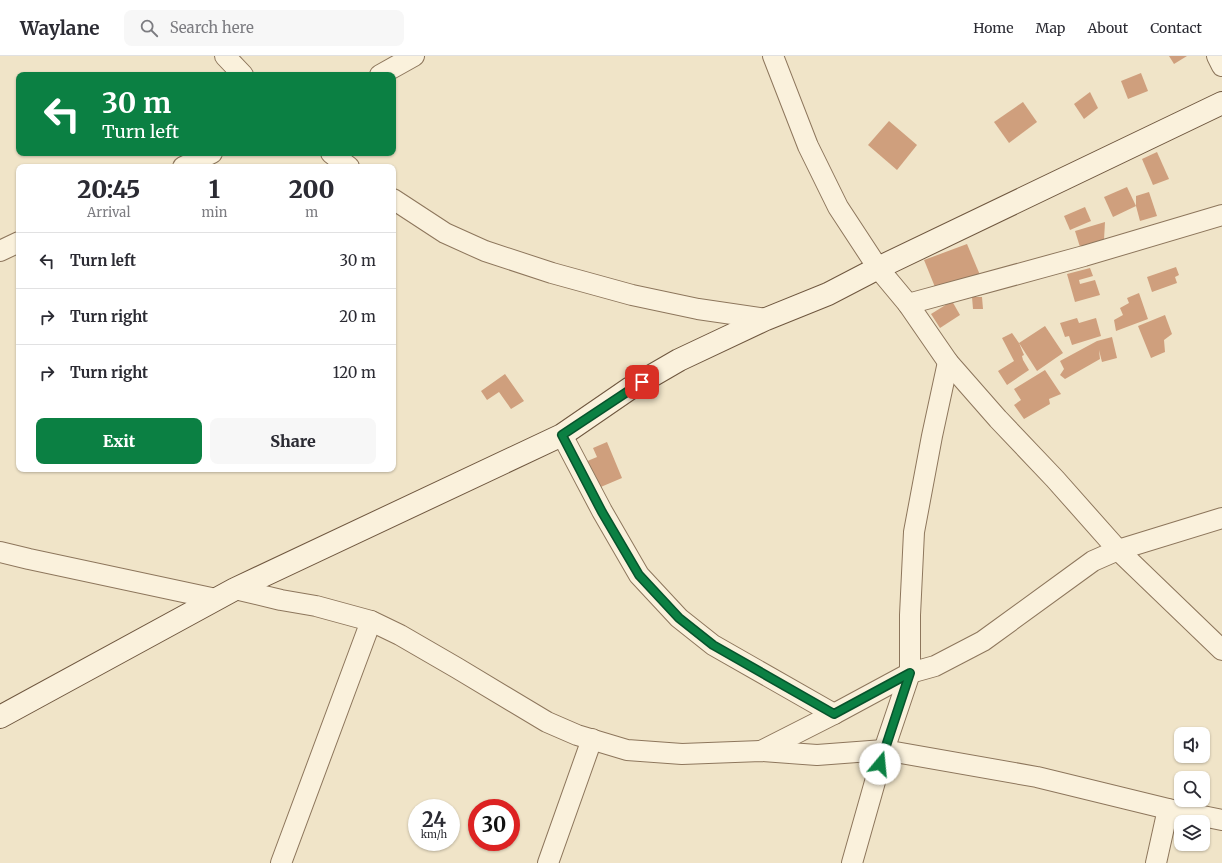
<!DOCTYPE html>
<html lang="en">
<head>
<meta charset="utf-8">
<style>
  body { margin:0; font-family:Merriweather,serif; background:#f7f7f7; color:#2b2b33; height:100vh; display:flex; flex-direction:column; font-size:15px; white-space:nowrap }
  * { box-sizing:border-box; margin:0 }
  p { font-size:13px; color:#7c7c81 }
  .icon { flex:none; width:22px; height:22px; fill:none; stroke:currentColor; stroke-width:2; stroke-linecap:round; stroke-linejoin:round }
  .map { position:relative; flex:1; overflow:hidden }
  .drawer { position:absolute; left:16px; top:108px; width:380px; height:308px; display:flex; flex-direction:column; background:#fff; border-radius:8px; box-shadow:0 1px 3px #0004 }
  .drawer>* { flex:none }
  .hud { position:absolute; left:16px; top:16px; width:380px; height:84px; border-radius:8px; box-shadow:0 1px 3px #0004; background:#0b8043; color:#fff; overflow:hidden }
  .buttons { position:absolute; left:1174px; top:671px; display:grid; gap:8px }
  .buttons a { display:grid; place-items:center; width:36px; height:36px; border-radius:8px; background:#fff; box-shadow:0 1px 3px #0004; font-size:20px }
  .speed { position:absolute; left:408px; top:743px; display:flex; gap:8px; font-size:20px; font-weight:700; text-align:center }
  .speed>* { display:grid; place-content:center; width:52px; height:52px; border-radius:50%; background:#fff; box-shadow:0 1px 3px #0004; line-height:1 }
  .speed small { font-size:10px; font-weight:400 }
  .speed .limit { border:6px solid #d22; background:#fff; color:#111 }
  .pin { position:absolute; display:grid; place-items:center; width:34px; height:34px; color:#fff; margin:-17px; border-radius:8px; box-shadow:0 2px 6px #0006 }
  .me { position:absolute; width:44px; margin:-22px; rotate:17deg; stroke-linejoin:round; filter:drop-shadow(0 0 3px #0008) }
  .turn { display:flex; align-items:center; gap:14px; height:84px; padding:0 20px; font-size:18px }
  .turn .icon { width:52px; height:52px; stroke-width:2.5 }
  .turn b { display:block; font-size:28px; line-height:34px }
  .eta { display:flex; justify-content:space-evenly; align-items:center; height:68px; text-align:center }
  .eta b { font-size:24px; font-weight:800; line-height:28px }
  .action { display:flex; gap:8px; margin-top:auto; padding:8px 20px }
  .action a { flex:1; height:46px; border-radius:8px; background:#0b8043; color:#fff; font-size:16px; font-weight:800; line-height:46px; text-align:center }
  .action a+a { background:#f7f7f7; color:#2b2b33 }
  ul { padding:0; list-style:none }
  li { display:flex; align-items:center; gap:12px; height:56px; padding:0 20px; border-top:1px solid #e1e1e2 }
  li div { flex:1 }
  li b { display:block; font-size:15px }
  li em { font-style:normal }
  header { display:flex; align-items:center; gap:24px; box-sizing:border-box; height:56px; padding:0 20px; background:#fff; border-bottom:1px solid #e1e1e2 }
  header strong { font-size:19px }
  nav { display:flex; gap:22px; margin-inline-start:auto; font-size:14px }
  .search { width:280px; height:36px; background:#f7f7f7; display:flex; align-items:center; gap:10px; box-sizing:border-box; padding:0 14px; border-radius:8px; color:#7c7c81; font-size:15px }
  .map>svg:first-child { display:block }
  .building { fill:#cf9f7d }
  .lines { fill:none; stroke-linecap:round; stroke-linejoin:round }
  .street-casing { stroke:#8d765c; stroke-width:22 }
  .secondary-casing { stroke:#6f573f; stroke-width:24 }
  .street { stroke:#faf1dc; stroke-width:20 }
  .secondary { stroke:#faf1dc; stroke-width:22 }
  .route-casing { stroke:#07532c; stroke-width:10 }
  .route { stroke:#0b8043; stroke-width:7 }
</style>
</head>
<body>
<header>
<strong>Waylane</strong>
<div class="search"><svg class="icon" aria-label="search" viewBox="0 0 24 24"><circle cx="10" cy="10" r="6"/><path d="M15 15l6 6"/></svg>Search here</div>
<nav><a>Home</a><a>Map</a><a>About</a><a>Contact</a></nav>
</header>
<div class="map">
<svg width="1222" height="807" viewBox="0 0 1222 807">
  <rect width="100%" height="100%" fill="#f0e4c8"/>
  <g class="building">
    <polygon points="1169,0 1187,0 1174,8"/>
    <polygon points="1141,17 1148,35 1128,43 1121,25"/>
    <polygon points="1090,36 1098,52 1084,63 1074,48"/>
    <polygon points="1023,46 1037,66 1009,87 994,66"/>
    <polygon points="889,65 917,89 897,114 868,89"/>
    <polygon points="1157,96 1169,123 1153,129 1142,103"/>
    <polygon points="1127,131 1136,150 1113,161 1104,141"/>
    <polygon points="1149,136 1157,160 1140,165 1136,150 1136,140"/>
    <polygon points="1085,151 1091,165 1070,174 1064,160"/>
    <polygon points="1105,166 1104,184 1080,191 1075,175"/>
    <polygon points="967,188 980,219 937,236 924,204"/>
    <polygon points="1176,211 1179,219 1175,221 1177,227 1152,236 1147,221"/>
    <polygon points="1090,212 1093,220 1079,224 1080,228 1095,224 1100,239 1075,246 1067,218"/>
    <polygon points="1139,237 1148,263 1116,275 1114,264 1123,259 1120,252 1129,247 1127,242"/>
    <polygon points="972,241 982,241 983,253 973,253"/>
    <polygon points="952,245 960,259 940,272 931,258"/>
    <polygon points="1165,259 1172,278 1164,284 1165,296 1151,302 1138,270"/>
    <polygon points="1077,262 1079,267 1096,262 1101,280 1072,289 1069,280 1065,281 1060,267"/>
    <polygon points="1045,270 1063,297 1037,315 1019,287 1024,299 1022,300 1023,304 1029,314 1007,329 998,315 1014,305 1002,282 1012,277 1019,287"/>
    <polygon points="1112,281 1117,302 1102,306 1099,294 1100,303 1065,323 1060,319 1064,313 1060,305 1097,285"/>
    <polygon points="1045,314 1061,338 1049,343 1050,348 1024,363 1014,349 1021,344 1014,333"/>
    <polygon points="505,318 524,345 511,353 499,336 487,344 481,335"/>
    <polygon points="607,386 622,422 596,433 585,406 597,401 593,392"/>
  </g>
  <g class="lines">
    <g class="street-casing">
      <g id="street">
        <polyline points="225,0 243,19"/>
        <polyline points="773,0 808,90 838,151 878,212 908,248 948,306 998,363 1055,423 1118,494 1222,594"/>
        <polyline points="1217,0 1222,10"/>
        <polyline points="380,19 414,0"/>
        <polyline points="331,97 349,111"/>
        <polyline points="183,111 212,97"/>
        <polyline points="393,143 445,177 485,195 552,217 632,239 698,253 766,263"/>
        <polyline points="0,195 19,186"/>
        <polyline points="908,248 1084,200 1222,159"/>
        <polyline points="562,379 602,455 639,519 679,562 713,589 834,658"/>
        <polyline points="0,496 29,503 216,543"/>
        <polyline points="235,533 281,544 316,550 371,565 400,579 457,612 547,666 577,679 627,694 682,698 761,695 817,699 884,694 1037,721 1168,753 1222,764"/>
        <polyline points="761,695 834,658 910,617 935,610 983,585 1093,505 1118,494 1222,462"/>
        <polyline points="281,807 371,565"/>
        <polyline points="548,807 592,683"/>
        <polyline points="852,807 884,694 910,617 910,559 914,476 932,380 948,306"/>
        <polyline points="1156,807 1168,753"/>
      </g>
    </g>
    <g class="secondary-casing">
      <polyline id="secondary" points="0,661 235,533 562,379 629,333 679,304 766,263 828,238 878,212 1222,47"/>
    </g>
    <use href="#street" class="street"/>
    <use href="#secondary" class="secondary"/>
  </g>
  <g class="lines">
    <g class="route-casing">
      <polyline id="route" points="642,326 562,379 602,456 639,519 679,562 713,589 834,658 910,617 880,708"/>
    </g>
    <use href="#route" class="route"/>
  </g>
</svg>
<div class="buttons">
<a><svg class="icon" aria-label="sound" viewBox="0 0 24 24"><path d="M4 9h4l5-4v14l-5-4H4zM17 9q2 3 0 6"/></svg></a>
<a><svg class="icon" aria-label="search" viewBox="0 0 24 24"><circle cx="10" cy="10" r="6"/><path d="M15 15l6 6"/></svg></a>
<a><svg class="icon" aria-label="layers" viewBox="0 0 24 24"><path d="M12 4l9 5-9 5-9-5zM3 14l9 5 9-5"/></svg></a>
</div>
<div class="speed"><div>24<small>km/h</small></div><div class="limit">30</div></div>
<div class="pin" style="left:642px;top:326px;background:#d93025"><svg class="icon" aria-label="arrive" viewBox="0 0 24 24"><path d="M6 21V4h12l-3 4 3 4H6"/></svg></div>
<svg class="me" style="left:880px;top:708px" viewBox="-20 -20 40 40"><circle r="19" fill="#fff"/><path d="M0-13L10 11 0 6-10 11z" fill="#0b8043"/></svg>
<div class="hud">
<div class="turn"><svg class="icon" aria-label="left" viewBox="0 0 24 24"><path d="M17 20v-9H6M10 6l-5 5 5 5"/></svg><div><b>30 m</b>Turn left</div></div>
</div>
<section class="drawer">
<div class="eta">
<div><b>20:45</b><p>Arrival</p></div>
<div><b>1</b><p>min</p></div>
<div><b>200</b><p>m</p></div>
</div>
<ul>
<li><svg class="icon" aria-label="left" viewBox="0 0 24 24"><path d="M17 20v-9H6M10 6l-5 5 5 5"/></svg><div><b>Turn left</b></div><em>30 m</em></li>
<li><svg class="icon" aria-label="right" viewBox="0 0 24 24"><path d="M7 20v-9h11M14 6l5 5-5 5"/></svg><div><b>Turn right</b></div><em>20 m</em></li>
<li><svg class="icon" aria-label="right" viewBox="0 0 24 24"><path d="M7 20v-9h11M14 6l5 5-5 5"/></svg><div><b>Turn right</b></div><em>120 m</em></li>
</ul>
<div class="action"><a>Exit</a><a>Share</a></div>
</section>
</div>
</body>
</html>
